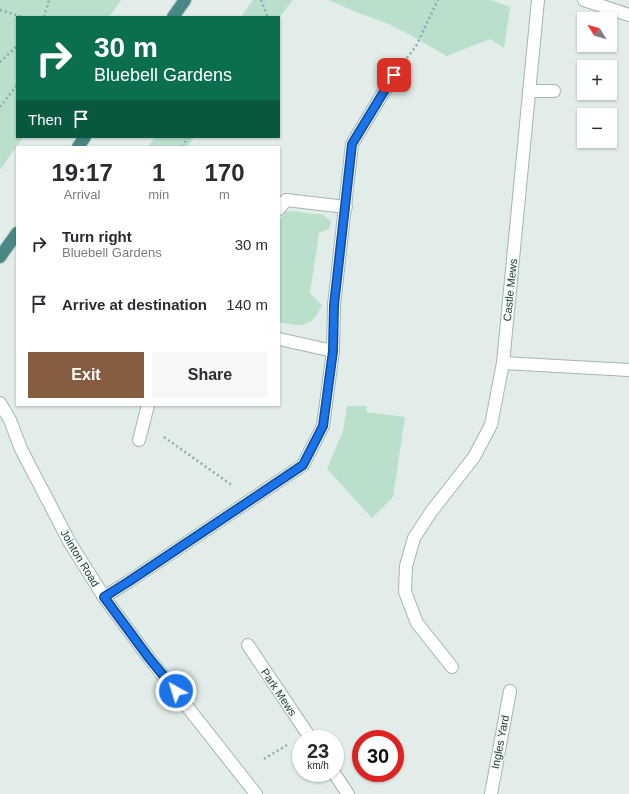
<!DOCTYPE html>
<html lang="en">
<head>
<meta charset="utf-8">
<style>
  body { margin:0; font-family:Helvetica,sans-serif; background:#f7f7f7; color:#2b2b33; height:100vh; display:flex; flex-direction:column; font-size:15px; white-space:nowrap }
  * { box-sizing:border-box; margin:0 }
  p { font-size:13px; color:#7c7c81 }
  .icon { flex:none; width:22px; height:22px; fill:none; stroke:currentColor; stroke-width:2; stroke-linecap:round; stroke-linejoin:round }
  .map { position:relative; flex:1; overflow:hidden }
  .details { position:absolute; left:16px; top:146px; width:264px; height:260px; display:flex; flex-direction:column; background:#fff; border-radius:0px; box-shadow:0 1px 3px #0004 }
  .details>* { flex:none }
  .hud { position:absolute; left:16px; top:16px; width:264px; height:122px; border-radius:0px; box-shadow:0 1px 3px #0004; background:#0b6e4f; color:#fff; overflow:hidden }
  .needle { width:26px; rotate:307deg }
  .buttons { position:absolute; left:577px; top:12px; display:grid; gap:8px }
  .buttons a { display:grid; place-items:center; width:40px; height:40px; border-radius:0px; background:#fff; box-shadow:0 1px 3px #0004; font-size:20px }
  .speed { position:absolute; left:292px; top:730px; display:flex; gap:8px; font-size:20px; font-weight:700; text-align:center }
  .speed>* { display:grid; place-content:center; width:52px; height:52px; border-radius:50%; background:#fff; box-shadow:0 1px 3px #0004; line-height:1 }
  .speed small { font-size:10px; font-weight:400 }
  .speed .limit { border:6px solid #d22; background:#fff; color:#111 }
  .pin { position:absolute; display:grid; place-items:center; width:34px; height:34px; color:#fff; margin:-17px; border-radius:8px; box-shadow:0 2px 6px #0006 }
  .me { position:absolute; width:44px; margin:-22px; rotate:321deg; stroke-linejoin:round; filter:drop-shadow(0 0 3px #0008) }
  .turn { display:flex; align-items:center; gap:14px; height:84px; padding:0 12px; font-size:18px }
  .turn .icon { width:52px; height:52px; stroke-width:2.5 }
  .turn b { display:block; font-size:28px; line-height:34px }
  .then { display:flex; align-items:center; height:38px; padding:0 12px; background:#0003; gap:8px; font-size:15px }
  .eta { display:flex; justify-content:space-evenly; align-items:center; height:68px; text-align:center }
  .eta b { font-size:24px; font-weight:700; line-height:28px }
  .cta { display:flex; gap:8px; margin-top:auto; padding:8px 12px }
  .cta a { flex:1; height:46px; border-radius:0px; background:#875d42; color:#fff; font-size:16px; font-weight:700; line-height:46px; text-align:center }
  .cta a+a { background:#f7f7f7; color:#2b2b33 }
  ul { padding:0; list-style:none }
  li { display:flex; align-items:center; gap:12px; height:60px; padding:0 12px }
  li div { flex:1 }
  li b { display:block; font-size:15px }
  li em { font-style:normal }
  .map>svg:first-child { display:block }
  .green { fill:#badfcb }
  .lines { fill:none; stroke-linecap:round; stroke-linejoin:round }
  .minor-casing { stroke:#a4b5b2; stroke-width:14 }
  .tertiary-casing { stroke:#a4b5b2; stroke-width:14 }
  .trunk-casing { stroke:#c1c9c8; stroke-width:14 }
  .path { stroke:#81b2ab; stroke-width:2.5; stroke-dasharray:2 3; stroke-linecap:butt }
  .minor { stroke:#fff; stroke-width:12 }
  .tertiary { stroke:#fff; stroke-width:12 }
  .trunk { stroke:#488985; stroke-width:12 }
  .route-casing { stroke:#114b97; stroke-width:10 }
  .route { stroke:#1a73e8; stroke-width:7 }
  .labels { text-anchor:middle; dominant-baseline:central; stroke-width:3; stroke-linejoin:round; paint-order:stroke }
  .street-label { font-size:11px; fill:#213f3c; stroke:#f3f9f7 }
</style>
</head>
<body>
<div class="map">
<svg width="629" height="794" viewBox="0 0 629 794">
  <rect width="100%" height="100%" fill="#e2edea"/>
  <g class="green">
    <polygon points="0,0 121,0 109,17 17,17 17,137 23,137 0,170"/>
    <polygon points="253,0 293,0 279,18 241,17"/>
    <polygon points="329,0 491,0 510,7 504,48 490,39 447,56 412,36 389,24 358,13"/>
    <polygon points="155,137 194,137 187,147 148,147"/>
    <path d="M291 211 323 215 331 221 329 229 319 233 310 293 322 305C312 328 301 327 279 322V221L285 212Z"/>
    <polygon points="347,406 367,406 366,412 405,417 393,497 372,518 327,469 343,431"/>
  </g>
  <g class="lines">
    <g class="minor-casing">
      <g id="minor">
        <polyline points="529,91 554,91"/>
        <polyline points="279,209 286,200 346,207"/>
        <polyline points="279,339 333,351"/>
        <polyline points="503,363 629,370"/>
        <polyline points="0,403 10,420 21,449 70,543 104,597 149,658 256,794"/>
        <polyline points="139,440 148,405"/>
        <polyline points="104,597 128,582 303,465 323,426 333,351 334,305 352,144 394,75"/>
        <polyline points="248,645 311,739"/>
        <polyline points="452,667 417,623 405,592 406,566 414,538 431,512 474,457 491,425 503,363 538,0"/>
        <polyline points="334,773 348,794"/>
        <polyline points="491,794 510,691"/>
      </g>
    </g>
    <g class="tertiary-casing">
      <polyline id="tertiary" points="584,0 629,15"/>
    </g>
    <g class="trunk-casing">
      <g id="trunk">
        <polyline points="173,17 185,0"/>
        <polyline points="78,147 85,137"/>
        <polyline points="0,257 17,233"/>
      </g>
    </g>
    <g class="path">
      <polyline points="261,0 268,17"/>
      <polyline points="0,10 23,17"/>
      <polyline points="44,17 49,0"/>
      <polyline points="407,58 416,46 438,0"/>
      <polyline points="0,62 17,46"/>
      <polyline points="0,107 17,85"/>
      <polyline points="182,147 188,137"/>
      <polyline points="164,437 233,486"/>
      <polyline points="264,759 287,745"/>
    </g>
    <use href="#minor" class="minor"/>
    <use href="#tertiary" class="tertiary"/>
    <use href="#trunk" class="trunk"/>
  </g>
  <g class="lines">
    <g class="route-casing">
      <polyline id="route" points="176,691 149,658 104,597 128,582 303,465 323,426 333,351 334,305 352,144 394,75"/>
    </g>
    <use href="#route" class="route"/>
  </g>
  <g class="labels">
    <g class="street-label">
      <text transform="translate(510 290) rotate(-84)">Castle Mews</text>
      <text transform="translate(80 558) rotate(59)">Jointon Road</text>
      <text transform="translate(279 692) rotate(56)">Park Mews</text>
      <text transform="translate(500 742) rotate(-79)">Ingles Yard</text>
    </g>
  </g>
</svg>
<div class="buttons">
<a><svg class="needle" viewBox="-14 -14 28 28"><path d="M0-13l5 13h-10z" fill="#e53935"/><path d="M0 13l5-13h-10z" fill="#7c7c81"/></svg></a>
<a>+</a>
<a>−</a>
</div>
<div class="speed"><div>23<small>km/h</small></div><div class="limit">30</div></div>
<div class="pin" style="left:394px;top:75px;background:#d93025"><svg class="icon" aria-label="arrive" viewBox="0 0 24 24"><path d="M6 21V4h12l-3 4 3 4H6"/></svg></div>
<svg class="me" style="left:176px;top:691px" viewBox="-20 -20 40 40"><circle r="17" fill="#1a73e8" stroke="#fff" stroke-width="3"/><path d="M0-11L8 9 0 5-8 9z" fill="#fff"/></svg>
<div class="hud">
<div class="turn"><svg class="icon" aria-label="right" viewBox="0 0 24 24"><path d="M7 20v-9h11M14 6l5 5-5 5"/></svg><div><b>30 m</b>Bluebell Gardens</div></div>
<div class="then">Then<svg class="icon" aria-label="arrive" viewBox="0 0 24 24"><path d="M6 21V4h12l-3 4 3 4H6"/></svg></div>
</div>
<section class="details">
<div class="eta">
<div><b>19:17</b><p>Arrival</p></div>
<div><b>1</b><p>min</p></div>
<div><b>170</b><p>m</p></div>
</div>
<ul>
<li><svg class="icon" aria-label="right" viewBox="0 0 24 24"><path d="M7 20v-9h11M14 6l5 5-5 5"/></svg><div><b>Turn right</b><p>Bluebell Gardens</p></div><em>30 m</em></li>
<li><svg class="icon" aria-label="arrive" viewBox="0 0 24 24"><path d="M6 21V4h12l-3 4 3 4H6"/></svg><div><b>Arrive at destination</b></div><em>140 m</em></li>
</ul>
<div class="cta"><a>Exit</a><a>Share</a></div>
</section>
</div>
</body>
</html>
